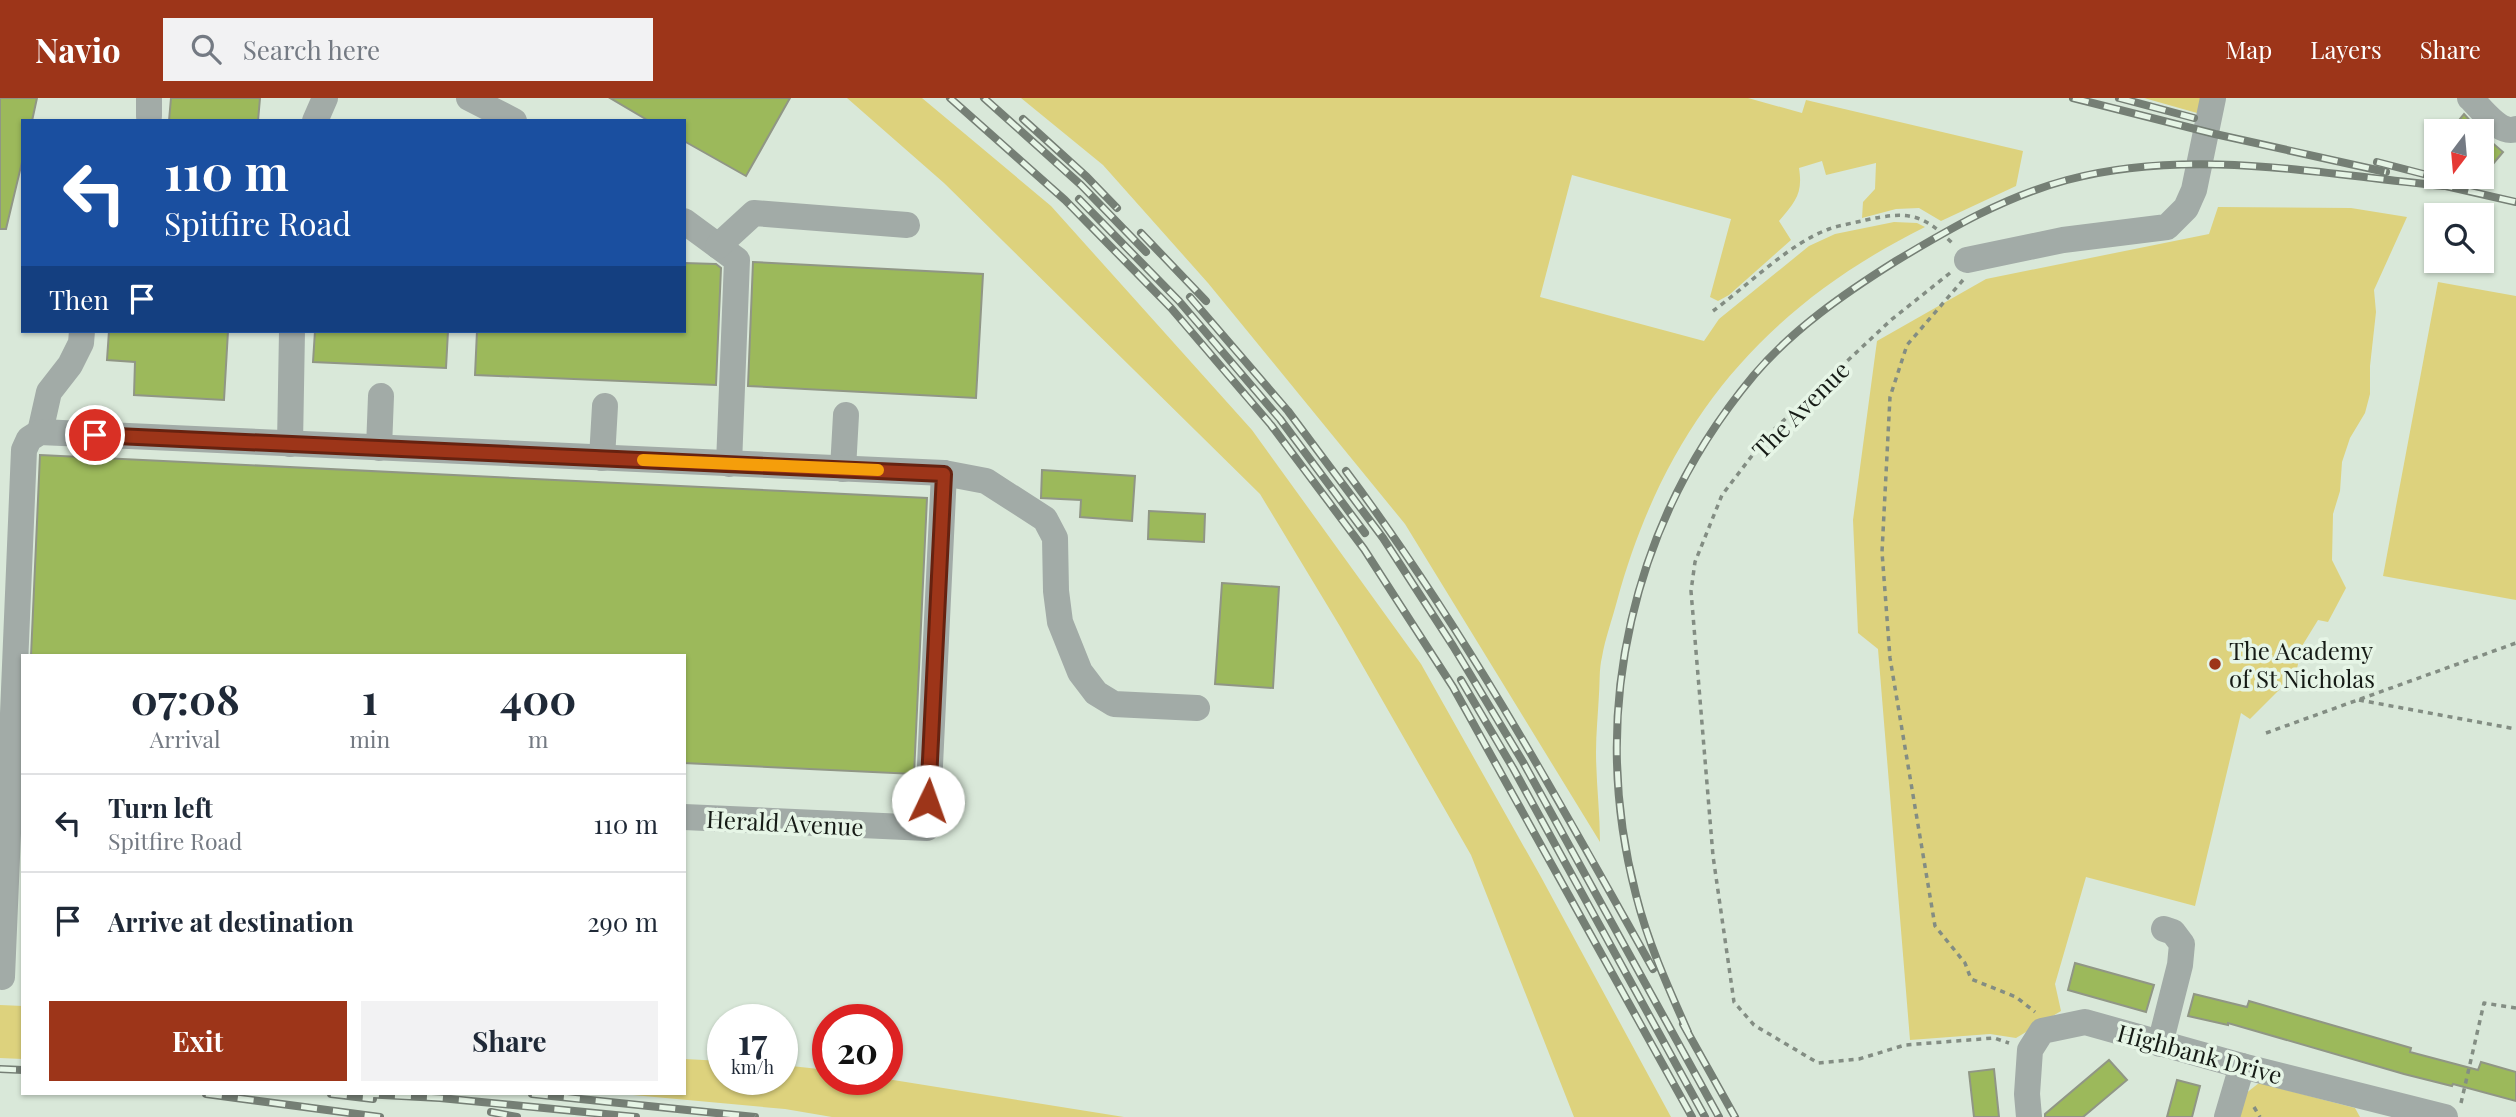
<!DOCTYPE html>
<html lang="en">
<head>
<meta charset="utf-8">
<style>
  body { margin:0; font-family:"Playfair Display",serif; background:#f2f2f3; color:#1f2937; height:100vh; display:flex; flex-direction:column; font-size:26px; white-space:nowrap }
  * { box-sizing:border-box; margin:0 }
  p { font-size:23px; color:#747a83 }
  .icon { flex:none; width:38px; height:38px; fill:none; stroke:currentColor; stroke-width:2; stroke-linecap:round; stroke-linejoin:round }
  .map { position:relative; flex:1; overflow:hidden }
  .drawer { position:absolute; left:21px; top:556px; width:665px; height:441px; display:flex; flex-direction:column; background:#fff; border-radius:0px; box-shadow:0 2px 5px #0004 }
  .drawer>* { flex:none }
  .hud { position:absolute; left:21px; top:21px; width:665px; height:214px; border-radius:0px; box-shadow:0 2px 5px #0004; background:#1a4fa0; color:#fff; overflow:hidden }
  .needle { width:46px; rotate:196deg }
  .tools { position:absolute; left:2424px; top:21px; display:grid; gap:14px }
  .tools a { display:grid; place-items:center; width:70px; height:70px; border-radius:0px; background:#fff; box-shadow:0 2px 5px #0004; font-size:35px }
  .speed { position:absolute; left:707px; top:906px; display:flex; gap:14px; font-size:35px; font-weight:700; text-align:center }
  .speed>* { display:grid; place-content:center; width:91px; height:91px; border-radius:50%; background:#fff; box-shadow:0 2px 5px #0004; line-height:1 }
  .speed small { font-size:18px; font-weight:400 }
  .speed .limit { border:10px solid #d22; background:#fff; color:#111 }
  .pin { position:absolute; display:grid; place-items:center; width:60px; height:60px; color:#fff; margin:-30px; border:4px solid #fff; border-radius:50%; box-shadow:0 2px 7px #0007 }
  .me { position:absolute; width:77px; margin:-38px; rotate:3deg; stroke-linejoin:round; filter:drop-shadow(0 0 5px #0008) }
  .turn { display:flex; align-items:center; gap:24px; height:147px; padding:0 28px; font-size:32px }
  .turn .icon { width:91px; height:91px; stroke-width:2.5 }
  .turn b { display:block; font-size:49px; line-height:60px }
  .then { display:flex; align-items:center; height:66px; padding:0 28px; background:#0003; gap:14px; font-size:26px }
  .eta { display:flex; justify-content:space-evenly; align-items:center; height:119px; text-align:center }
  .eta b { font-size:42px; font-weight:700; line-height:49px }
  .cta { display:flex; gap:14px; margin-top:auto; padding:14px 28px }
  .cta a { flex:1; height:80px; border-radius:0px; background:#9d3519; color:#fff; font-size:28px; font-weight:700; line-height:80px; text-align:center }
  .cta a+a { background:#f2f2f3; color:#1f2937 }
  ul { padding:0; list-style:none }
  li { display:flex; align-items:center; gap:21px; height:98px; padding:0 28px; border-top:2px solid #e0e1e3 }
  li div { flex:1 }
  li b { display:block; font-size:26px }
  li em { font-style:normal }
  header { display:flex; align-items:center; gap:42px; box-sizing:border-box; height:98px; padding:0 35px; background:#9d3519; color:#fff }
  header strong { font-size:33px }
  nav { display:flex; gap:38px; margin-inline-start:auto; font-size:24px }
  .search { width:490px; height:63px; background:#f2f2f3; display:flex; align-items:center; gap:18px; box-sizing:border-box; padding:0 24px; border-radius:0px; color:#747a83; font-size:26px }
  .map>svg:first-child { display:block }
  .green { fill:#ddd27d }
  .building { fill:#9cb95b; stroke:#909685; stroke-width:2 }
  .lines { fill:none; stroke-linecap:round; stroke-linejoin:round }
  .path { stroke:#838d83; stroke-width:3.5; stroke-dasharray:5 5; stroke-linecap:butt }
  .minor { stroke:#a2aba7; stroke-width:26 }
  .rail-casing { stroke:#757f75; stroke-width:8 }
  .rail { stroke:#e6f5e6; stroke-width:5; stroke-dasharray:16; stroke-linecap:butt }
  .route-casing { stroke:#662210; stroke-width:18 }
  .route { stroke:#9d3519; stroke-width:12 }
  .slow { stroke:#f59e0b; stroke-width:12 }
  .poi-dot { fill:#9d3519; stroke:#e6f5e6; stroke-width:2.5 }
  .labels { text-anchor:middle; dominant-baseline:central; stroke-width:7; stroke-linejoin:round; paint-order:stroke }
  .street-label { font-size:24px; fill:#161b16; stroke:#e6f5e6 }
  .poi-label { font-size:24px; fill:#161b16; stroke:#e6f5e6; text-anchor:start }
</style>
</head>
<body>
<header>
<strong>Navio</strong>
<div class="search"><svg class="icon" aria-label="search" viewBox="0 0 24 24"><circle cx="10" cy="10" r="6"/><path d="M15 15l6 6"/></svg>Search here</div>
<nav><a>Map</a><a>Layers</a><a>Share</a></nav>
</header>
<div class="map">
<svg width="2516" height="1019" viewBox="0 0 2516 1019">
  <rect width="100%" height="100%" fill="#d9e8d9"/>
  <g class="green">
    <polygon points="847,0 922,0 1051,108 1252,332 1421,566 1541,779 1671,1019 1574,1019 1471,757 1341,530 1260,396 944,85"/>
    <path d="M1021 0H1748L1802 15 1806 2 2023 53 2016 88 1941 123 1919 110 1896 111 1862 120 1863 104 1875 91 1876 65 1826 77 1822 63 1799 70C1803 95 1796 103 1779 123L1791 142 1729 197 1718 203 1710 199 1731 121 1572 77 1540 199 1704 243 1719 221 1809 148 1835 136 1894 124 1917 125 1925 129C1762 210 1665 327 1617 503 1612 522 1605 541 1602 559 1599 571 1600 584 1599 596 1598 616 1596 635 1596 654 1596 684 1600 714 1600 744L1405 426 1208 185 1103 67Z"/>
    <polygon points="2144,0 2201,0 2197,15"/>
    <polygon points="2218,109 2351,110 2407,119 2374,192 2376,214 2370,268 2370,296 2365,315 2350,340 2342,364 2340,393 2333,416 2332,462 2346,490 2328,524 2318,522 2302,548 2296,575 2250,621 2241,615 2195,808 2086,779 2055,886 2061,913 2016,940 1990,936 1910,942 1878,551 1858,535 1853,422 1877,243 1986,181 2209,136"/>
    <polygon points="2438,184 2516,198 2516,502 2383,478"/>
    <polygon points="0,907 23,908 23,961 0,960"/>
    <polygon points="684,961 723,963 723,982 782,982 782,967 828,972 828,982 887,981 1124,1019 832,1019 785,1011 622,996 684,996"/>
    <polygon points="2259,985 2355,1010 2360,1019 2234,1019 2240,1000"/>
  </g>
  <g class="building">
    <polygon points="0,0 37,0 32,23 23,23 23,60 6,131 0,131"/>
    <polygon points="171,0 260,0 258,23 169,23"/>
    <polygon points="610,0 790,0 746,78 684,43 684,23 649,23"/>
    <polygon points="2464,16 2474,27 2480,33 2450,33"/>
    <polygon points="2482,36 2503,54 2482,79"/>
    <polygon points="753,164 983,176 976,300 748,288"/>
    <polygon points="684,165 716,166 721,170 716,287 475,277 477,233 684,233"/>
    <polygon points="109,233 228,233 224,302 134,297 135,264 107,262"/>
    <polygon points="315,233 448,233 446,270 313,264"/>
    <polygon points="40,357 927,400 914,676 684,665 684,558 31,558"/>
    <polygon points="1042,372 1135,378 1132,423 1080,419 1081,402 1041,400"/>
    <polygon points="1149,413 1205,416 1204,444 1148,441"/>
    <polygon points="1222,485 1279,489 1273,590 1215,586"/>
    <polygon points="2075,865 2154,887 2146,914 2068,892"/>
    <polygon points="2194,896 2247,909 2249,903 2411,950 2410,954 2478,972 2481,964 2516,974 2516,1003 2453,986 2452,988 2404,976 2228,925 2228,927 2188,918"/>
    <polygon points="2109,962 2127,982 2083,1019 2045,1019 2045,1016"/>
    <polygon points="1994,971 1999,1019 1974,1019 1969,974"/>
    <polygon points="2177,982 2200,988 2192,1019 2167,1019"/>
  </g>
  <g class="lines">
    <g class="path">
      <polyline points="1950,175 1891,222 1767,338 1722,397 1695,464 1691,493 1713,758 1734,904 1754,927 1818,965 1859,961 1905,947 1994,940 2009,945"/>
      <polyline points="1963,182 1907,247 1890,299 1882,454 1890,560 1935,828 1965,865 1971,881 2016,899 2035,914"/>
      <path d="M1713 213C1747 188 1790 145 1829 131 1840 127 1854 125 1866 122 1907 113 1923 115 1953 146"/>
      <polyline points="2359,602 2516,631"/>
      <polyline points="2266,635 2516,545"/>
      <polyline points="2461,1005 2484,905 2516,910"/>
      <polyline points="2254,1009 2260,1019"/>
    </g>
    <g class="minor">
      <polyline points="469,0 514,23"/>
      <path d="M2470 0C2482 11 2499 37 2516 31"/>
      <polyline points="149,18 149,0"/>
      <polyline points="315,23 325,0"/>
      <polyline points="684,123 737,162 729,366"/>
      <polyline points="718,148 754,115 907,127"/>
      <polyline points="1967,162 2063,142 2167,129 2186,110 2194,92 2213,0"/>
      <polyline points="40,334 49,294 70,267 81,245 82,233"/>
      <polyline points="290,346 292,233"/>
      <polyline points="379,350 381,298"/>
      <polyline points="602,360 605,308"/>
      <polyline points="843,371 846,317"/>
      <polyline points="684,719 927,730 944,375"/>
      <polyline points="2,879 24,352 29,341 40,334 944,375 986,383 1045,421 1055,440 1056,493 1060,524 1080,574 1096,595 1114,606 1197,610"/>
      <polyline points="2160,946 2180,867 2182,846 2173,834 2164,831"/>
      <polyline points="2029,1019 2027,996 2030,952 2042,933 2085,924 2242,968 2445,1019"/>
      <polyline points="2227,1019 2242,968"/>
    </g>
    <g class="rail-casing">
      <g id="rail">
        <polyline points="950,0 1065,102 1171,210 1271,327 1364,451 1453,589 1692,1019"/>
        <polyline points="984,0 1081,87 1146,154"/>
        <polyline points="2073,0 2215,36 2386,74"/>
        <polyline points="2119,0 2194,20"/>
        <polyline points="1023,21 1087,79 1117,110"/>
        <polyline points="2377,64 2435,79"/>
        <polyline points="2437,86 2516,104"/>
        <polyline points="1079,101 1179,203 1280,321 1365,435"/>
        <polyline points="1141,135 1206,203"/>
        <polyline points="1190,199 1288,313 1383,440 1453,548 1523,664 1719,1019"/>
        <path d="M1346 373C1463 529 1558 701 1653 871"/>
        <polyline points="1461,582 1513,670 1705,1019"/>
        <polyline points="1683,926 1735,1019"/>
        <path d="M1688 934C1668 889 1648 845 1636 797 1588 613 1632 423 1754 277 1793 231 1845 195 1896 163 1951 130 2004 99 2067 82 2189 49 2321 76 2444 88"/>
        <polyline points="0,971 23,972"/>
        <polyline points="206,996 380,1019"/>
        <polyline points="331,996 373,1001"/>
        <polyline points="363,996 440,1000 636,1019"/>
        <polyline points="532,996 755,1019"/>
        <polyline points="491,1014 517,1019"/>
      </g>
    </g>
    <use href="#rail" class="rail"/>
  </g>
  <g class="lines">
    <g class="route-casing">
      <polyline id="route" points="95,337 944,376 928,703"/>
    </g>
    <use href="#route" class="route"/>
    <polyline class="slow" points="643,362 878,372"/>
  </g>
  <circle class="poi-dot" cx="2215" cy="566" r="7"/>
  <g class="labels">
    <g class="street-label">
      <text transform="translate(1800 311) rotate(-45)">The Avenue</text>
      <text transform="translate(785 724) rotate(3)">Herald Avenue</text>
      <text transform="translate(2200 955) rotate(15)">Highbank Drive</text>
    </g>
    <g class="poi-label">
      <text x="2229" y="552">The Academy<tspan x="2229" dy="28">of St Nicholas</tspan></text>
    </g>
  </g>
</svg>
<div class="tools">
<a><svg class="needle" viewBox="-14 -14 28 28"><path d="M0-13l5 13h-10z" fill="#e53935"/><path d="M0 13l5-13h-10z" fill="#747a83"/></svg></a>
<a><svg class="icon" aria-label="search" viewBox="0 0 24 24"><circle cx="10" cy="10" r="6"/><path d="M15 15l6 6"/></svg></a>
</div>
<div class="speed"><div>17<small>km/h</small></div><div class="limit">20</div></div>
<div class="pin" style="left:95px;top:337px;background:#d93025"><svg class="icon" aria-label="arrive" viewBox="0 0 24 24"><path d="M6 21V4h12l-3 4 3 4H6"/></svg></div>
<svg class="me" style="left:928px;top:703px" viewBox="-20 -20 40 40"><circle r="19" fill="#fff"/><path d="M0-13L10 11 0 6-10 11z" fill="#9d3519"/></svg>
<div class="hud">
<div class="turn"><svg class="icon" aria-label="left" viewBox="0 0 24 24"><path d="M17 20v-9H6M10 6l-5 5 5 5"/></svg><div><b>110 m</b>Spitfire Road</div></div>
<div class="then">Then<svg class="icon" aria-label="arrive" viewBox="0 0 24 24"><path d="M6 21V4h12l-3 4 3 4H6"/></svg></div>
</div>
<section class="drawer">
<div class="eta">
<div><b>07:08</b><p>Arrival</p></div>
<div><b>1</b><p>min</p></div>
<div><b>400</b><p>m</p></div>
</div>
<ul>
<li><svg class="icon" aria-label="left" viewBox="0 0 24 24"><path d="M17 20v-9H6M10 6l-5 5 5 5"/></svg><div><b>Turn left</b><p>Spitfire Road</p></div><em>110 m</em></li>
<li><svg class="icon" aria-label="arrive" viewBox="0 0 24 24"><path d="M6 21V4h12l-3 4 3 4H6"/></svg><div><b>Arrive at destination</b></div><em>290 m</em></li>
</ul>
<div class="cta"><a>Exit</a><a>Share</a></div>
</section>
</div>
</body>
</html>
